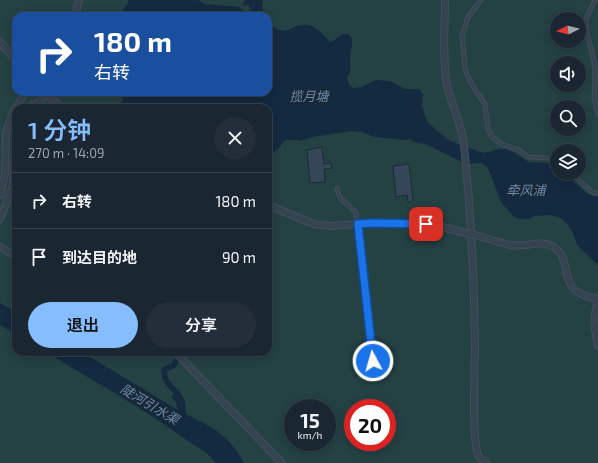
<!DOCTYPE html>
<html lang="zh">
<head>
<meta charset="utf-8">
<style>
  body { margin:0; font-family:"Exo 2","Noto Sans SC",sans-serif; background:#232e3a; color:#f1f3f6; height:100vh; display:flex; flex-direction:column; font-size:15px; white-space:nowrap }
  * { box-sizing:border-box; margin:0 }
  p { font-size:13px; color:#9fa5ac }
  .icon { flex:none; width:22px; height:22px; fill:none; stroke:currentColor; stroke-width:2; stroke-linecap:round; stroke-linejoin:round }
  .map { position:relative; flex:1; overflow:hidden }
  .side { position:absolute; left:12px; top:104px; width:260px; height:252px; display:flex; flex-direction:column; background:#1a2632; border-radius:12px; box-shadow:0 2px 10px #0003,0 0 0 1px #38434d }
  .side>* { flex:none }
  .guide { position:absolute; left:12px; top:12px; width:260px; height:84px; border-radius:12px; box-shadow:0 2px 10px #0003,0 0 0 1px #38434d; background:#1a4fa0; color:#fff; overflow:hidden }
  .needle { width:26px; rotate:264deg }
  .fabs { position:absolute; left:550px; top:12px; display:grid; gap:8px }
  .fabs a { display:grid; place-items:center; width:36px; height:36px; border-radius:50%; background:#1a2632; box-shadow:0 2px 10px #0003,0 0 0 1px #38434d; font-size:20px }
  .speed { position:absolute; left:284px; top:399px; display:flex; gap:8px; font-size:20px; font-weight:700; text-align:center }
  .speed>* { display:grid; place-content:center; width:52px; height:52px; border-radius:50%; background:#1a2632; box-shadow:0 2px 10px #0003,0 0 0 1px #38434d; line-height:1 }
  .speed small { font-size:10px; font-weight:400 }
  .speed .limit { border:6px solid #d22; background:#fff; color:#111 }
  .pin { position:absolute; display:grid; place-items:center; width:34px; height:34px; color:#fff; margin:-17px; border-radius:8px; box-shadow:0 2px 6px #0006 }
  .me { position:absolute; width:44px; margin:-22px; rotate:354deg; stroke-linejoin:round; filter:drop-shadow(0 0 3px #0008) }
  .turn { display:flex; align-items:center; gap:14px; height:84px; padding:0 16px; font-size:18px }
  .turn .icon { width:52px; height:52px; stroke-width:2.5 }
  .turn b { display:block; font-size:28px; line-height:34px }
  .round { display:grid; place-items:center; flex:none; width:42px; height:42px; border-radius:21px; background:#232e3a }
  .summary { display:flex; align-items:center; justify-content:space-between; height:68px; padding:0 16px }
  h1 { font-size:24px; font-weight:600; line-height:30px; color:#85bdff }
  .primary-button { display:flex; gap:8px; margin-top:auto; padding:8px 16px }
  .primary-button a { flex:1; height:46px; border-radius:24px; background:#85bdff; color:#111; font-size:16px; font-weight:600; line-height:46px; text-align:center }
  .primary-button a+a { background:#232e3a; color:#f1f3f6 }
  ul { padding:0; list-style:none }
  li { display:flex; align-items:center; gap:12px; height:56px; padding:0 16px; border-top:1px solid #38434d }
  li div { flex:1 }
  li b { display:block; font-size:15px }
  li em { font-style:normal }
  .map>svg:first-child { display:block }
  .green { fill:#244143; fill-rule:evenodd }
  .water { fill:#142a41 }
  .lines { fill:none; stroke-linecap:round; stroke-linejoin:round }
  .canal { stroke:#142a41; stroke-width:5.5 }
  .building { fill:#344658; stroke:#1d2a38 }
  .lane-casing { stroke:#434f5d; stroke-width:5 }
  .street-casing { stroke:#434f5d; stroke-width:8 }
  .lane { stroke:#364351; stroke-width:3 }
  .street { stroke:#364351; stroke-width:6 }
  .street-bridge-casing { stroke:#434f5d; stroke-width:8; stroke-linecap:butt }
  .street-bridge { stroke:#364351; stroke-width:6 }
  .route-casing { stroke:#114b97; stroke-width:10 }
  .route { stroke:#1a73e8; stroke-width:7 }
  .labels { text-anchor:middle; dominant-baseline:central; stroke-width:4; stroke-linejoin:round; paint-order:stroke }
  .water-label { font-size:13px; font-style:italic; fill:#688bae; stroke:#1b2836 }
</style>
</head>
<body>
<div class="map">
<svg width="598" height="463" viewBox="0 0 598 463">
  <rect width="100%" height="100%" fill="#223242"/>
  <path class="green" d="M0 0H598V463H0ZM16 16H268V92H16ZM557 19H579V41H557ZM557 63H579V85H557ZM557 107H579V129H557ZM16 108H268V352H16ZM557 151H579V173H557ZM293 408H327V442H293ZM353 408H387V442H353Z"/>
  <g class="water">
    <polygon points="128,0 199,0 204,4 239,7 245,12 251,10 248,4 244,6 243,5 245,0 263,0 262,6 264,16 120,16 120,13 128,4"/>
    <path d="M268 22C284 41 293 22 308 25 317 27 324 35 330 42 336 41 340 33 346 34 356 35 351 50 350 56 350 61 351 67 350 72 350 74 348 75 347 77L349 85 353 88 361 87 376 80 390 81 405 89H419L423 94 422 106 427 121 437 131 450 141 480 152 485 153 499 149H505L511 151 529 162 549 163 557 168V173H565L586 193 598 197V265L577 245 573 233 567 224 561 218 550 215 534 216 529 219H522L514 217 501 202 490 173 487 167 481 163 466 164 428 145 414 142 410 139 403 140 375 137 362 132 350 131 313 137 301 141 297 140H285L279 148 268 157V108H140L139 104C131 101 130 104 123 104L121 102 123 100 122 95H119L115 97 114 92H268Z"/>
    <polygon points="0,303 16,312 16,334 0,325"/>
    <path d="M46 352H82L178 410 175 401 171 397 179 390 185 401 186 414C215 429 227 433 244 463H216C206 450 197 448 185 439 141 407 92 380 46 352Z"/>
  </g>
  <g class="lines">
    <path class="canal" d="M179 398C175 385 165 388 164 370L174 365 180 352"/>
  </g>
  <g class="building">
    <polygon points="322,147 324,164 331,163 332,168 324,169 325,182 310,183 307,150"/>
    <polygon points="409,164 413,201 408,202 407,195 396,197 393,166"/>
  </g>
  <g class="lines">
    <g class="lane-casing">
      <g id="lane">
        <polyline points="481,0 468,17 462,36 465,67 467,75 474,88 485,104 488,129 492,137 501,144 519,150 528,157 549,158 557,162"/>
        <polyline points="595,0 586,19 586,28 594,62 595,75 594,98 598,115"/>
        <polyline points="571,173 593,193 598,193"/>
        <path d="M337 188C339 203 348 202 356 213L375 376"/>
      </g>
    </g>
    <g class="street-casing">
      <g id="street">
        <path d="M445 0C445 25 442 61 447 85 452 106 462 124 464 146 471 212 474 279 475 345 475 365 471 444 479 457 481 459 484 461 486 463"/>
        <polyline points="75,16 79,0"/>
        <polyline points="0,42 16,61"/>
        <polyline points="44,92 62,108"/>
        <path d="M28 108C36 101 42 105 44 93"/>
        <polyline points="0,195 5,174 6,133 13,112 23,97 23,92"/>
        <polyline points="268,205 314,224 331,226 372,223 426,223 466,233"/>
        <polyline points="0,219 13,186 16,133"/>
        <path d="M476 235C487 238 499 243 511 245 526 248 539 239 554 247 570 258 562 278 575 290 581 296 591 297 598 299"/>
        <polyline points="0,247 16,256"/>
        <path d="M598 303C592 317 595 331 598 346"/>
        <polyline points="175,352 282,463"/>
      </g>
    </g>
    <use href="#lane" class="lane"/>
    <use href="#street" class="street"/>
    <g class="street-bridge-casing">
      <polyline id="street-bridge" points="466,233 476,235"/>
    </g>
    <use href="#street-bridge" class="street-bridge"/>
  </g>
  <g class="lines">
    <g class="route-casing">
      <polyline id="route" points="373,361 358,224 372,223 426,224"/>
    </g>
    <use href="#route" class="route"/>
  </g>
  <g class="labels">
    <g class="water-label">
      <text x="309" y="96">揽月塘</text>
      <text x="526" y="190">牵风浦</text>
      <text transform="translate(150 404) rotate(31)">陡河引水渠</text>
    </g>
  </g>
</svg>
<div class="fabs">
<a><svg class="needle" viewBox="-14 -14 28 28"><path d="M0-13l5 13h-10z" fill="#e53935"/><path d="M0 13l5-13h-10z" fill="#9fa5ac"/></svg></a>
<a><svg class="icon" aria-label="sound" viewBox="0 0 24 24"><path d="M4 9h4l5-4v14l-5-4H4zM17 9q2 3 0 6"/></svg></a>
<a><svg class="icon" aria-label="search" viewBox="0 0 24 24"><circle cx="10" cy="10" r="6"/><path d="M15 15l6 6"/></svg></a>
<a><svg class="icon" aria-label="layers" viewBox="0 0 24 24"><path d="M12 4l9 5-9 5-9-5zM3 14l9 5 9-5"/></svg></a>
</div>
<div class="speed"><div>15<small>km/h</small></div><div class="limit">20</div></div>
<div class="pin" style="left:426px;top:224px;background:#d93025"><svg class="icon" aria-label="arrive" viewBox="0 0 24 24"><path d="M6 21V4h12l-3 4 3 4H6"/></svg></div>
<svg class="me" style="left:373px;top:361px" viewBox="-20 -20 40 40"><circle r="17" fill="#1a73e8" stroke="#fff" stroke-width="3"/><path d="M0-11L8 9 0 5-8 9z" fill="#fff"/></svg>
<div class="guide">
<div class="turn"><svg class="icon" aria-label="right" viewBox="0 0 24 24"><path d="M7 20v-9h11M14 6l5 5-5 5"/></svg><div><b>180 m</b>右转</div></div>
</div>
<section class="side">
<div class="summary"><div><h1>1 分钟</h1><p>270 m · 14:09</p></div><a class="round"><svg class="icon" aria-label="close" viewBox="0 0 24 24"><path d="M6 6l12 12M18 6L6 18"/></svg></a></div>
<ul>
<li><svg class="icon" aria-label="right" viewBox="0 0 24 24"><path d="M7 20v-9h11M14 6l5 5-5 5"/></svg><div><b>右转</b></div><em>180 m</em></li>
<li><svg class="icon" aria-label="arrive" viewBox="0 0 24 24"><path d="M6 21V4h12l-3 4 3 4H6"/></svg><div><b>到达目的地</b></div><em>90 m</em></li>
</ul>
<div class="primary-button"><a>退出</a><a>分享</a></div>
</section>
</div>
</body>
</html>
